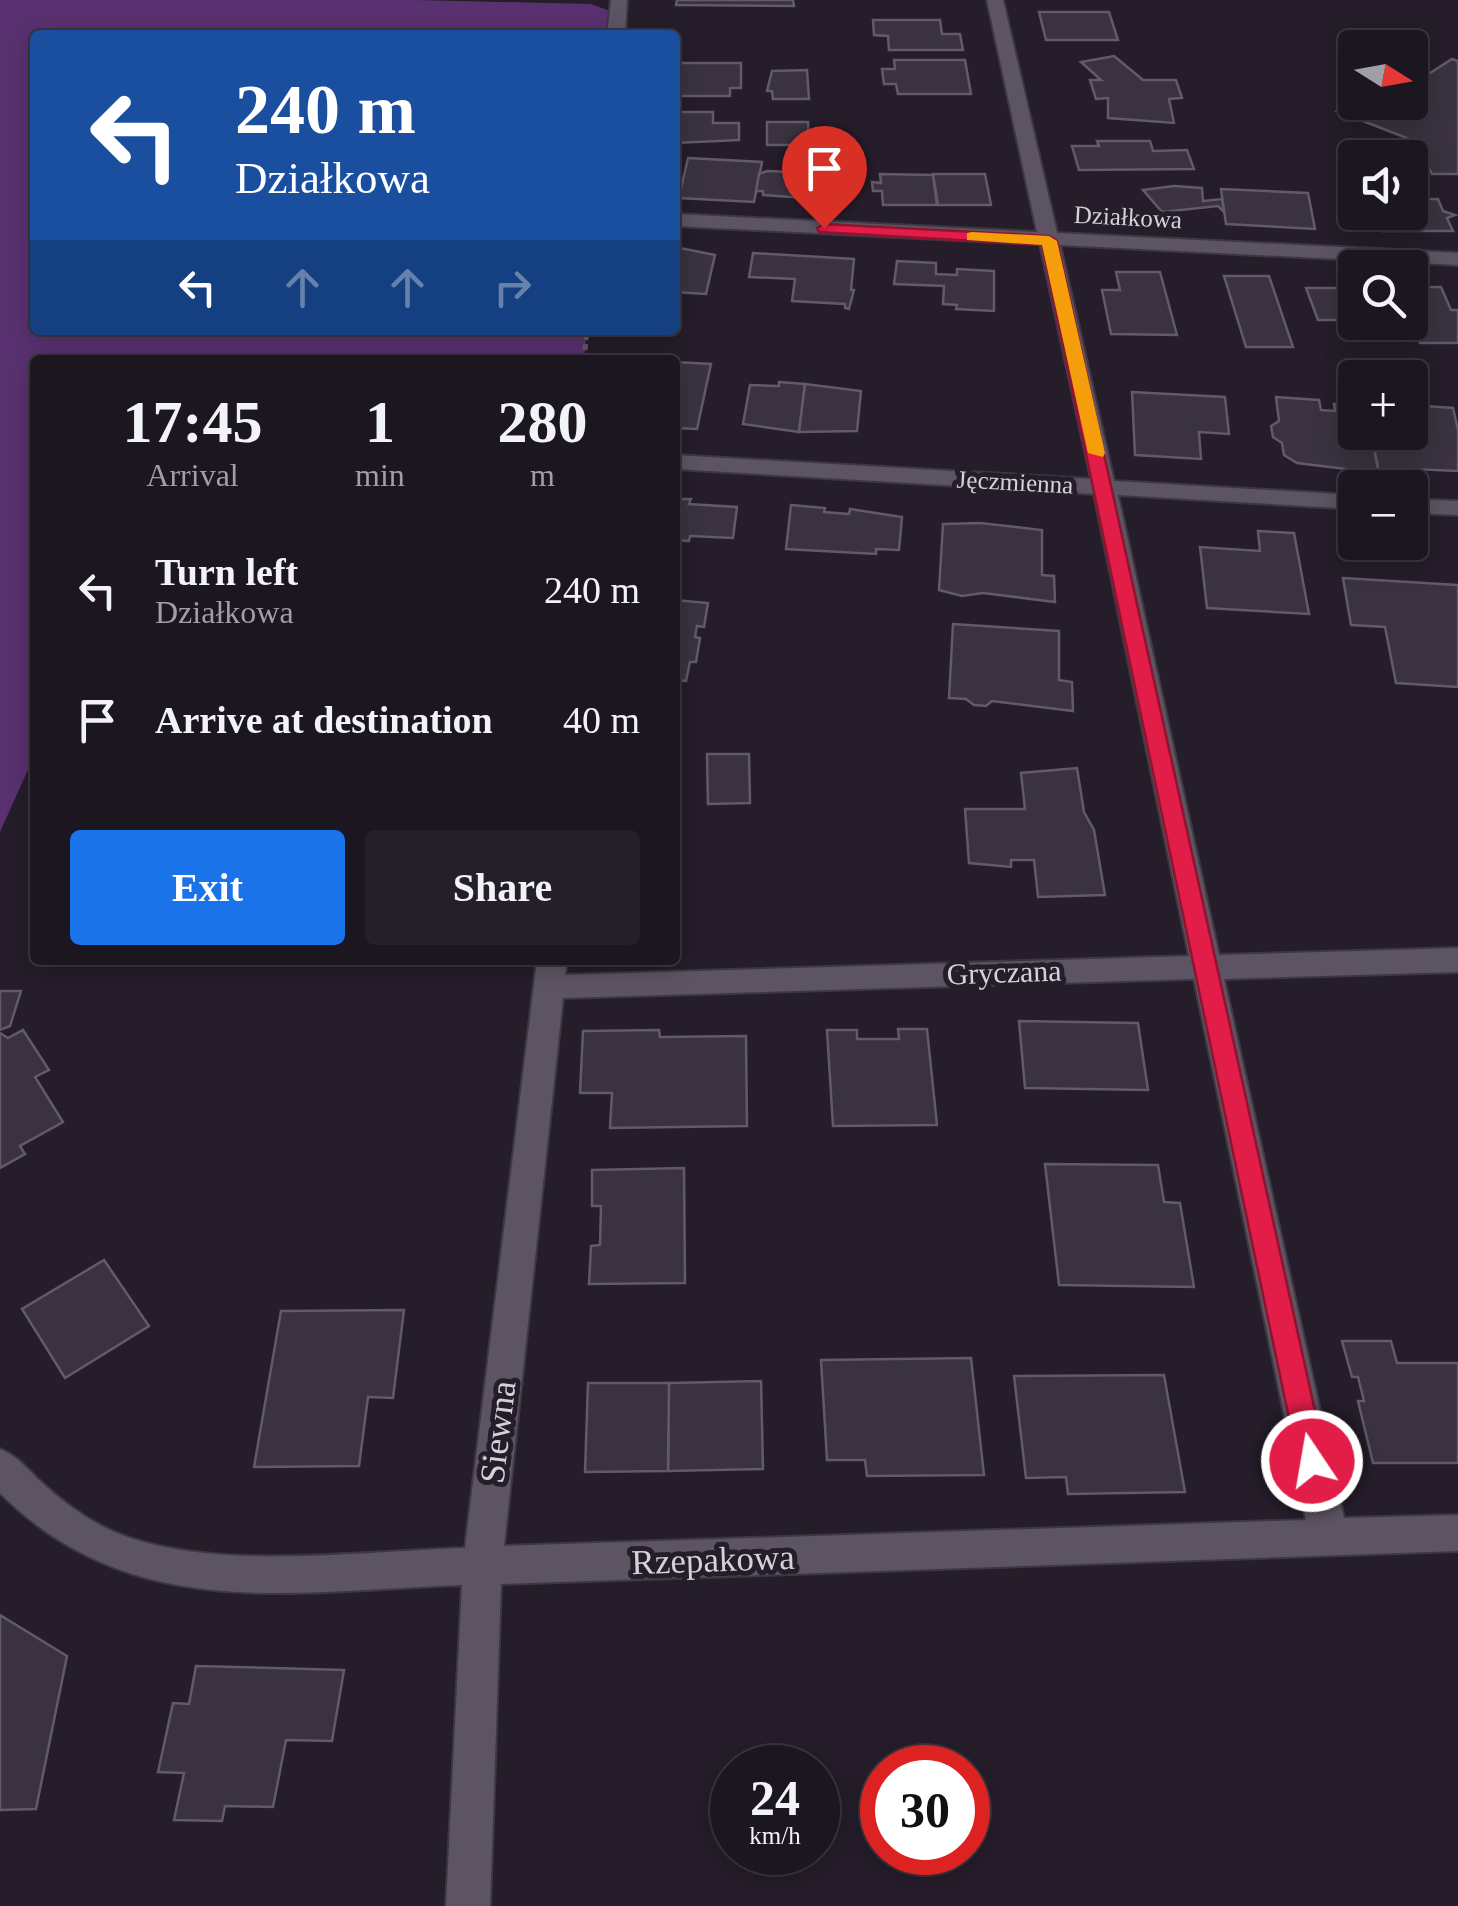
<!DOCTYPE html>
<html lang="en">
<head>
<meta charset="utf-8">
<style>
  body { margin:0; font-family:"Times New Roman",serif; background:#251f29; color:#f1f3f6; height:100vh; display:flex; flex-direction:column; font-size:38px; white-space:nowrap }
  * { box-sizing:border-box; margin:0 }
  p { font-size:32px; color:#a09fa5 }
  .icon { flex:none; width:55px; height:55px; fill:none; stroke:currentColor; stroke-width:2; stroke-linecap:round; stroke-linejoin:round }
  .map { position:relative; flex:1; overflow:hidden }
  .panel { position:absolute; left:30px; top:355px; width:650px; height:610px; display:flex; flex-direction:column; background:#1c1620; border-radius:10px; box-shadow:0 5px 25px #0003,0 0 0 2px #3a353e }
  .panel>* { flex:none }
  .banner { position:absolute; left:30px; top:30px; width:650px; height:305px; border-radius:10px; box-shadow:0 5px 25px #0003,0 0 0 2px #3a353e; background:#1a4fa0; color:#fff; overflow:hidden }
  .needle { width:65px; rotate:101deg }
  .controls { position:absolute; left:1338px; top:30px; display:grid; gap:20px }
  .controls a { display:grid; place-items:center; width:90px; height:90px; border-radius:10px; background:#1c1620; box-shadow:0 5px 25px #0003,0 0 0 2px #3a353e; font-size:50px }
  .speed { position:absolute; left:710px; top:1745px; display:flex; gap:20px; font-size:50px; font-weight:700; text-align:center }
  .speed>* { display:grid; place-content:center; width:130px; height:130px; border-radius:50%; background:#1c1620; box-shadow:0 5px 25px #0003,0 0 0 2px #3a353e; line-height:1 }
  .speed small { font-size:25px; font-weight:400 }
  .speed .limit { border:15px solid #d22; background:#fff; color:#111 }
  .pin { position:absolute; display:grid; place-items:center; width:85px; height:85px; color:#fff; margin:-102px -42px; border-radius:50% 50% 50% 0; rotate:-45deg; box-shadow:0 0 10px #0007 }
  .pin .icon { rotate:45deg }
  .me { position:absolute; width:110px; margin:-55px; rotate:348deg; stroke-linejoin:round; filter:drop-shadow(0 0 8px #0008) }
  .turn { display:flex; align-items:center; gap:35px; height:210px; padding:0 40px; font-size:45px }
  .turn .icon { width:130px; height:130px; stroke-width:2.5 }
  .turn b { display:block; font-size:70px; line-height:85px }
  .lanes { display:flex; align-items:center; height:95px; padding:0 40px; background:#0003; justify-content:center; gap:50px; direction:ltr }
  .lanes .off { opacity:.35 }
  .eta { display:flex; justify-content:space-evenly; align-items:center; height:170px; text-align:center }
  .eta b { font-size:60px; font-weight:600; line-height:70px }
  .action { display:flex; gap:20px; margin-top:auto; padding:20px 40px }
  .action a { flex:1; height:115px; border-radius:10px; background:#1a73e8; color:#fff; font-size:40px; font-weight:600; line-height:115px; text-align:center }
  .action a+a { background:#251f29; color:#f1f3f6 }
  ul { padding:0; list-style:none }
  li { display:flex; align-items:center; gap:30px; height:130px; padding:0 40px }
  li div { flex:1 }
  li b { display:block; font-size:38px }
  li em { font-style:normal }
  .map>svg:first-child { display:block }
  .forest { fill:#593170 }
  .building { fill:#3a3240; stroke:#625969; stroke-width:2.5 }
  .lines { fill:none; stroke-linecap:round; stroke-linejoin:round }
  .street-casing { stroke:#3e3743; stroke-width:4 }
  .path { stroke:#625a66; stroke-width:5; stroke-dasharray:6 4; stroke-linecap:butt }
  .street { fill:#5d5463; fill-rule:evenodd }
  .route { fill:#e11d48; stroke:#92132f; stroke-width:2.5 }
  .slow { fill:#f59e0b }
  .labels { text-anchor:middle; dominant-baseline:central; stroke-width:10; stroke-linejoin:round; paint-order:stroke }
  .far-street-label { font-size:25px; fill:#d6d0d9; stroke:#251d2a }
  .street-label { font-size:30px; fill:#d6d0d9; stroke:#251d2a }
  .near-street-label { font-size:35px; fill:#d6d0d9; stroke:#251d2a }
</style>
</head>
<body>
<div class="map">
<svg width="1458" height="1906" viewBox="0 0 1458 1906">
  <rect width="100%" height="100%" fill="#251d2a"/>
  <polygon class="forest" points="0,0 416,0 591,4 618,14 616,35 35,35 35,330 587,330 584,360 35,360 35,754 0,832"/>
  <g class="building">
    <polygon points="677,0 793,0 794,6 676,5"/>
    <polygon points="1039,12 1109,12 1118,40 1046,40"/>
    <polygon points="873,20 940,20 942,34 960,34 963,50 889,50 888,36 874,35"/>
    <polygon points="1114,56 1143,80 1176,80 1182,98 1169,99 1174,123 1108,118 1108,98 1096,99 1090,80 1101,80 1081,62"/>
    <polygon points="1452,59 1458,61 1458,174 1432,174 1417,142 1337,111 1355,100 1410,102 1410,86"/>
    <polygon points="894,60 965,60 971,94 898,94 896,84 884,84 882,69 895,69"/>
    <polygon points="675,63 741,63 741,88 730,88 730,96 675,96"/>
    <polygon points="807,70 809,99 773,99 772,91 767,91 772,71"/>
    <polygon points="675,112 713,112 713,123 739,123 739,140 675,143"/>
    <polygon points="767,122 808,122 809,145 767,145"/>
    <polygon points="1097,141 1150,141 1153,151 1187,150 1194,169 1079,170 1072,146 1099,146"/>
    <polygon points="688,158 762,162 754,202 679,198"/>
    <polygon points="767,171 810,173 806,198 763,195 763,191 756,191 759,174"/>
    <polygon points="880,174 933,175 937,205 883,205 882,191 873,191 872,182 881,183"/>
    <polygon points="933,174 985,174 991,205 938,205"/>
    <polygon points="1174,186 1202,188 1203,201 1222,199 1224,212 1218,206 1162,212 1143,190"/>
    <polygon points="1221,189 1308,193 1315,229 1226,224"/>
    <polygon points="1410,199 1438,199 1443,211 1455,215 1447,218 1453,231 1381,231 1376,218 1367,214 1410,212"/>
    <polygon points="675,247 715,255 706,294 675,292"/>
    <polygon points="753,253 854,259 851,290 854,290 849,309 845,308 845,304 792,301 795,279 749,277"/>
    <polygon points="897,261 936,263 936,274 957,275 957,269 994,271 994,311 956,309 957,305 943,304 944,286 894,284"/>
    <polygon points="1116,272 1160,272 1177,335 1111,334 1102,290 1120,290"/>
    <polygon points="1224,276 1269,276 1293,347 1246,347"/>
    <polygon points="1410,287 1441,287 1451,310 1458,310 1458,343 1420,343 1410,320 1410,309 1414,309"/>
    <polygon points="1306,288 1345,288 1350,302 1355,302 1355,320 1318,320"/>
    <polygon points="675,362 711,364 697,429 675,428"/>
    <polygon points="779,382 805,384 799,432 743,424 750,385 779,386"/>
    <polygon points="805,384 861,391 857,431 799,432"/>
    <polygon points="1132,392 1225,397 1229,434 1199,432 1201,459 1135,455"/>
    <polygon points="1276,397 1319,400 1321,410 1335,411 1334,404 1355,406 1355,432 1371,432 1379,473 1297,463 1284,455 1282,443 1273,437 1271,426 1279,421"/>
    <polygon points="1410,405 1453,408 1458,430 1458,471 1413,469 1415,475 1379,473 1371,432 1410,432"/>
    <polygon points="675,499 691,499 689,504 737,507 733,538 690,536 689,541 675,540"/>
    <polygon points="791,505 825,508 824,512 849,514 850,509 902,517 899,550 876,549 876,554 786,549"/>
    <polygon points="980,523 1042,530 1042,575 1054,576 1055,602 983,593 962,596 939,590 943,524"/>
    <polygon points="1258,531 1294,533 1309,614 1207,608 1200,547 1260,551"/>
    <polygon points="1343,578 1458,585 1458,687 1396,683 1385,627 1351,625"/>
    <polygon points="675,600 708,603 704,627 697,626 695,637 700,638 696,662 690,662 686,681 675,680"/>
    <polygon points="953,624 1059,631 1059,680 1072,682 1073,711 992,701 986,706 974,705 966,699 949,698"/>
    <polygon points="707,754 749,754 750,803 708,804"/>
    <polygon points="1077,768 1084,812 1094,830 1105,895 1038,897 1034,860 1011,860 1011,867 969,863 965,809 1025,809 1021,773"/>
    <polygon points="0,991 21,991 10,1026 0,1030"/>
    <polygon points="1019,1021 1138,1023 1148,1090 1025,1088"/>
    <polygon points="898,1029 927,1029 937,1125 833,1126 827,1030 857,1030 857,1039 899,1039"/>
    <polygon points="23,1030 49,1070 35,1077 63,1122 20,1146 25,1154 0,1168 0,1033 8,1038"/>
    <polygon points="659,1030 660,1037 746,1036 747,1126 610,1128 612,1093 580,1093 583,1031"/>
    <polygon points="1045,1164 1158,1165 1164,1202 1180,1203 1194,1287 1059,1285"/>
    <polygon points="684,1168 685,1283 589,1284 591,1246 600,1245 601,1206 592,1206 592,1170"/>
    <polygon points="104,1260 149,1326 65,1378 22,1309"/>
    <polygon points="404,1310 393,1398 368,1397 359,1466 254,1467 281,1311"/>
    <polygon points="1342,1341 1391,1341 1397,1363 1458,1363 1458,1463 1373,1463 1358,1401 1364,1401 1358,1377 1352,1377"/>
    <polygon points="971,1358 984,1475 867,1476 865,1460 827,1460 821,1360"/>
    <polygon points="1164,1375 1185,1492 1068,1494 1066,1477 1026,1478 1014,1376"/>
    <polygon points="761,1381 763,1469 668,1471 669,1383"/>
    <polygon points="588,1383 669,1383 668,1471 585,1472"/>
    <polygon points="0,1615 67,1656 36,1809 0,1810"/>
    <polygon points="196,1666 344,1670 332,1741 286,1740 273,1807 225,1806 222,1821 174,1820 184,1773 158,1772 173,1703 189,1704"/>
  </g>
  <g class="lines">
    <g class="street-casing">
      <g id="street">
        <polygon points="611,0 627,0 625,35 607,35"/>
        <path d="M987 0H1003L1057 233 1458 253V265L1060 245 1114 481 1355 495V509L1118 495 1219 955 1458 948V972L1224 979 1344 1518 1458 1515V1551L501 1584 490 1906H446L462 1585C294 1591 131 1624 0 1493V1449C18 1456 28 1470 41 1482 63 1502 89 1522 117 1533 212 1572 363 1551 465 1548L537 960H567L565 975 1189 956 1094 494 675 469V455L1091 479 1040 244 675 226V214L1037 232ZM1194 979 1306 1520 504 1546 563 998Z"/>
        <polygon points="1410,499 1458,501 1458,515 1410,513"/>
      </g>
    </g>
    <polyline class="path" points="584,360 587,330"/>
    <use href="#street" class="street"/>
  </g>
  <polygon class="route" points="824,224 1049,236 1057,241 1326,1461 1322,1471 1312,1475 1302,1471 1298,1461 1042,245 819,232 817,228"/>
  <polygon class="slow" points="972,232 1049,236 1057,241 1105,453 1103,457 1088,453 1042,245 967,240 967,233"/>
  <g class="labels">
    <g class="far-street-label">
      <text transform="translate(1128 217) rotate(3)">Działkowa</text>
      <text transform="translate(1015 482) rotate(3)">Jęczmienna</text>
    </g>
    <g class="street-label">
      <text transform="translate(1004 972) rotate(-2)">Gryczana</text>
    </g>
    <g class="near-street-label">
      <text transform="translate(498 1432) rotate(-83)">Siewna</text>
      <text transform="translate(713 1560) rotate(-2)">Rzepakowa</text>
    </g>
  </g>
</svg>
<div class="controls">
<a><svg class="needle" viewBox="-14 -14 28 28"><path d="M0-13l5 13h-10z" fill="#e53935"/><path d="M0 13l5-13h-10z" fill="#a09fa5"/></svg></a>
<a><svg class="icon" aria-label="sound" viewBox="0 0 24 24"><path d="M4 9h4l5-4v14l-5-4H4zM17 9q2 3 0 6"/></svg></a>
<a><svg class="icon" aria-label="search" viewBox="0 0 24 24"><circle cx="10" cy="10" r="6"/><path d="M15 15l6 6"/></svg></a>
<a>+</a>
<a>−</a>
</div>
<div class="speed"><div>24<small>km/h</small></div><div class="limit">30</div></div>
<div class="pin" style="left:824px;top:228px;background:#d93025"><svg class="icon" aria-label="arrive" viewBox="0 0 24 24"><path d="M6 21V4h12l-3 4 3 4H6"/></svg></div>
<svg class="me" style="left:1312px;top:1461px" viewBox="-20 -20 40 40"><circle r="17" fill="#e11d48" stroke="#fff" stroke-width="3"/><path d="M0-11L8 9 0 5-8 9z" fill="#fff"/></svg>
<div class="banner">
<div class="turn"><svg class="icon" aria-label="left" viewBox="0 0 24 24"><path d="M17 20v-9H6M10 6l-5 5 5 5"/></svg><div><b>240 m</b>Działkowa</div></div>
<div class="lanes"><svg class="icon" aria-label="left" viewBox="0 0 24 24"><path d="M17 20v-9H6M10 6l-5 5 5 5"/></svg><svg class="icon off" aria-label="ahead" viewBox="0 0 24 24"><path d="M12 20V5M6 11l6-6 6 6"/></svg><svg class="icon off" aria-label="ahead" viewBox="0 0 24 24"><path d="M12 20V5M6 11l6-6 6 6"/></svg><svg class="icon off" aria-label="right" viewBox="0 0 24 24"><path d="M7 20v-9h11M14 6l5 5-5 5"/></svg></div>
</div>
<section class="panel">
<div class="eta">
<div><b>17:45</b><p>Arrival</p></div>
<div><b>1</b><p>min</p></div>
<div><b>280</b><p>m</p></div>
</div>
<ul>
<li><svg class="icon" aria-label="left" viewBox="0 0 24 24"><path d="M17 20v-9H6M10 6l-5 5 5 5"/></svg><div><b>Turn left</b><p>Działkowa</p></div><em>240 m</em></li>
<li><svg class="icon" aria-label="arrive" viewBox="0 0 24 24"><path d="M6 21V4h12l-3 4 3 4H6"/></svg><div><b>Arrive at destination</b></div><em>40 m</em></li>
</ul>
<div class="action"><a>Exit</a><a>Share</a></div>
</section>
</div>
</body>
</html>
